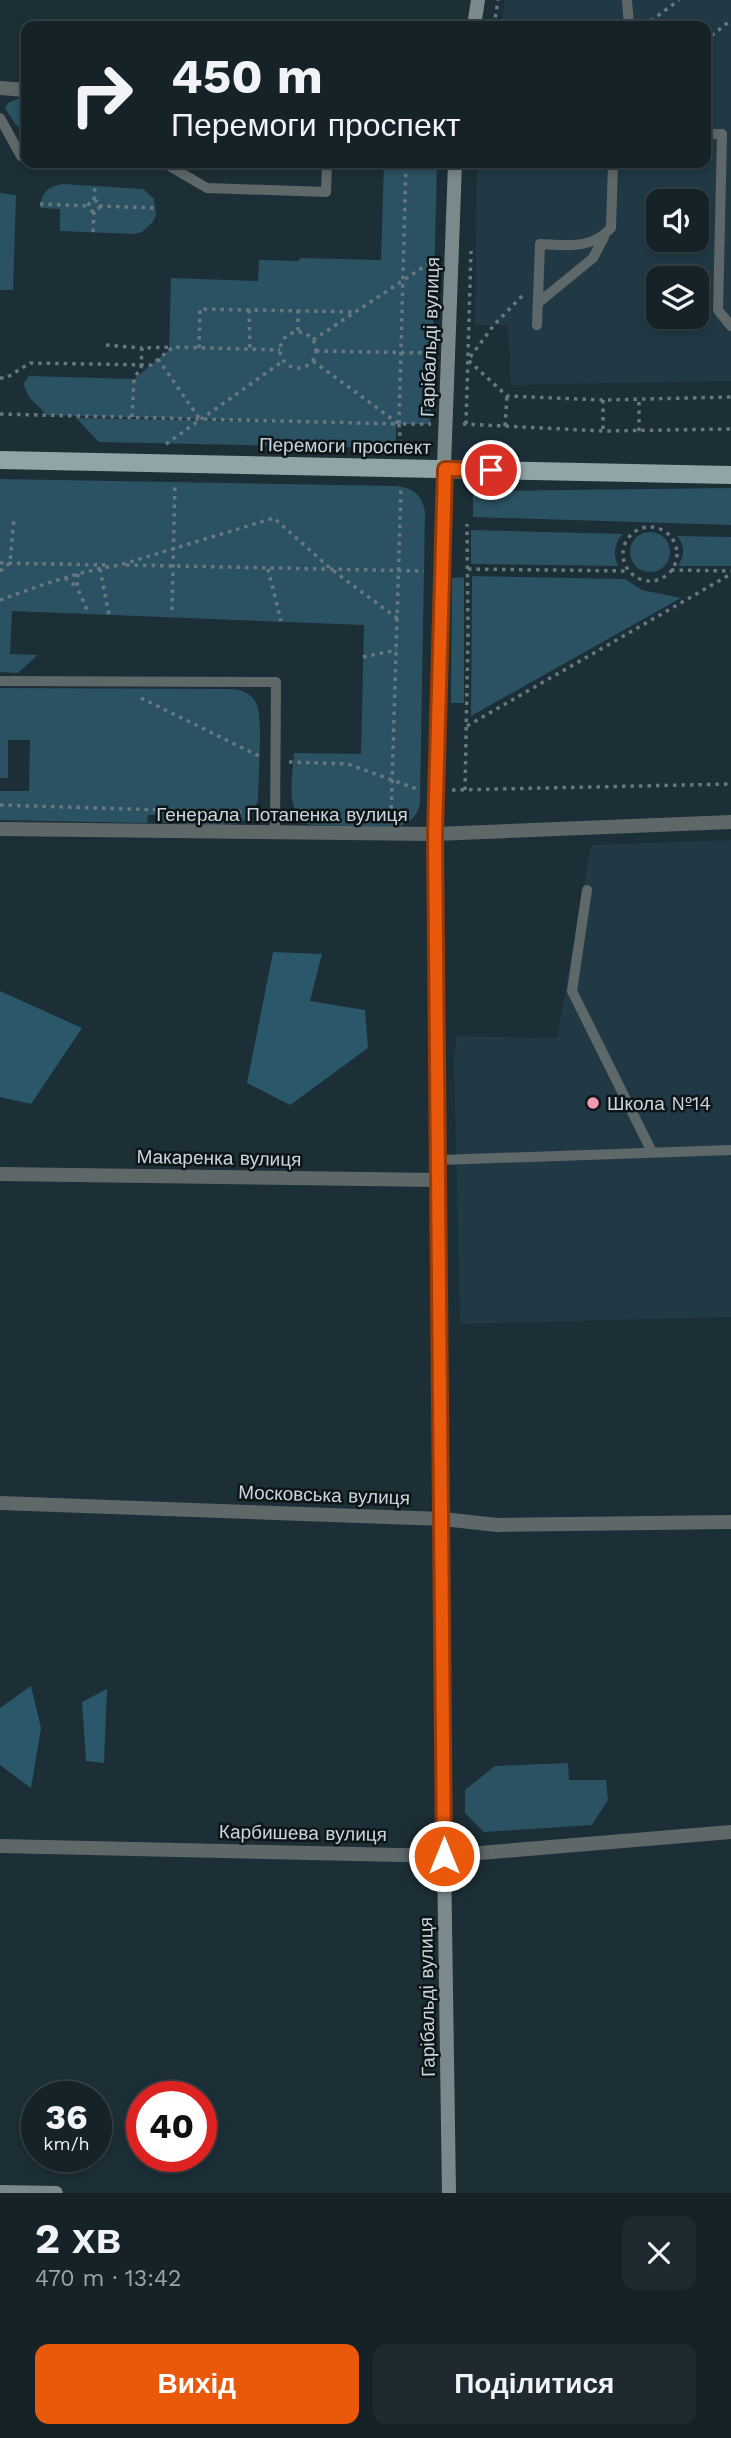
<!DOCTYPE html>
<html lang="uk">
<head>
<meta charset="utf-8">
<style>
  body { margin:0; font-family:"Work Sans",sans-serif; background:#1e2a30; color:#f1f3f6; height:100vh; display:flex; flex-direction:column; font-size:26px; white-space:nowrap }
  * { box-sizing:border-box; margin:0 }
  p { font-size:23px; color:#9da4a8 }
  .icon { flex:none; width:38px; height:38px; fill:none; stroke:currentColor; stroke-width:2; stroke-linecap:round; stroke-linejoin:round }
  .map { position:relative; height:2193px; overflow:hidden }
  .drawer { display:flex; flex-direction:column; background:#152228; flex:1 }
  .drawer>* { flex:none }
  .guide { position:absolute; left:21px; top:21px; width:690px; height:147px; border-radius:14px; box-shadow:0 4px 10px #0003,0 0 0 2px #343f45; background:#152228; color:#f1f3f6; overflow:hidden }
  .tools { position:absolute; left:646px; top:189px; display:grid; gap:14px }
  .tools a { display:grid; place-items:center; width:63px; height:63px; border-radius:14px; background:#152228; box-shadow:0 4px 10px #0003,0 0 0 2px #343f45; font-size:35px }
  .speed { position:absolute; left:21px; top:2081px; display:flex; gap:14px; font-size:35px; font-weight:700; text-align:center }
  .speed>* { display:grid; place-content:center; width:91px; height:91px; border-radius:50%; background:#152228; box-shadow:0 4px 10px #0003,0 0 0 2px #343f45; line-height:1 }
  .speed small { font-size:18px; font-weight:400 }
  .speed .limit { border:10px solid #d22; background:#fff; color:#111 }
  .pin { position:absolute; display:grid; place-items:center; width:60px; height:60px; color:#fff; margin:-30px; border:4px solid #fff; border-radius:50%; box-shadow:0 2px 7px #0007 }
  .me { position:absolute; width:77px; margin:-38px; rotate:0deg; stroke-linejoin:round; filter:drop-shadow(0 0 5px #0008) }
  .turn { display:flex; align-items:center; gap:24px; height:147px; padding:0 35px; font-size:32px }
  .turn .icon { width:91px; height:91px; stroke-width:2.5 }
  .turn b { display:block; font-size:49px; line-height:60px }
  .round { display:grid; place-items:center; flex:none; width:74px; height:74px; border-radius:14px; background:#1e2a30 }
  .head { display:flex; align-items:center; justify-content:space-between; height:119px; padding:0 35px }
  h1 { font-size:42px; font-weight:700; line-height:52px }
  .primary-button { display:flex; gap:14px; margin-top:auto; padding:14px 35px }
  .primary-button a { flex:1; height:80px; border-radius:14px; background:#ea580c; color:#fff; font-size:28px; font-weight:700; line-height:80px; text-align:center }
  .primary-button a+a { background:#1e2a30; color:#f1f3f6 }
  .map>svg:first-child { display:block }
  .built { fill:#203944; fill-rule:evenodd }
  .green { fill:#2b5263 }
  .forest { fill:#2a576a }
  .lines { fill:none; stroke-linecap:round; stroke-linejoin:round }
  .path { stroke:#69787f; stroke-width:3.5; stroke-dasharray:3.5 5; stroke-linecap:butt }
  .lane { stroke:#5e6869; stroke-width:10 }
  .street { stroke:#5e6869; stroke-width:14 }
  .secondary { stroke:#7a8a8c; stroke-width:14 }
  .primary { stroke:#90a5a6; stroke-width:18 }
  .route-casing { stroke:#983908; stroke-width:18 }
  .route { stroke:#ea580c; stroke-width:12 }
  .poi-dot { fill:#f29ab0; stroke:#0d1518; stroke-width:2.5 }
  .labels { text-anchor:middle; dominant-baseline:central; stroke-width:5; stroke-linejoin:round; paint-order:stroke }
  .street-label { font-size:19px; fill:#cbd6dc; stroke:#0d1518 }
  .poi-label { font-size:19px; fill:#cbd6dc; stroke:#0d1518; text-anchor:start }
</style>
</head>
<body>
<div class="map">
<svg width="731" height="2193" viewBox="0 0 731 2193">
  <rect width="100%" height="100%" fill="#1c2e36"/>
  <g class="built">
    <path d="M505 0H731V381L511 385 508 325H475L477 163H705V26H501ZM658 201H696V240H658ZM658 278H696V317H658Z"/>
    <polygon points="731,840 731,1317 460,1324 454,1060 457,1036 557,1038 591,845"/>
  </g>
  <g class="green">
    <polygon points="19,98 26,98 26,132 16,125 5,108 8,103"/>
    <polygon points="384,163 437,163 431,416 429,424 396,424 396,448 99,442 76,418 306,422 47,415 29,397 23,384 29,376 134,379 169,350 171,278 258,281 259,260 299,261 300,258 381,260"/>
    <path d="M63 184 143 189 154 199 156 215 153 222 142 232 134 234 60 231V209L40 208C41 193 48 186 63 184Z"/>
    <polygon points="0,193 16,195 13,290 0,290"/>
    <path d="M0 479 396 486C413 488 422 494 425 512L420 802C418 816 412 821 398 827L311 825C283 815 293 777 294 753L361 754 364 625 12 611 10 654 38 655 18 673 0 672Z"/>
    <polygon points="731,488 731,525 473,517 473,496 483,491"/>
    <path d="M471 530 623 534C614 543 613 554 618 566L471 564Z"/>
    <circle cx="650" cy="552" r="20"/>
    <path d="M677 536 731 537V566H678C685 555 685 546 677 536Z"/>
    <polygon points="472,576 625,579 642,590 681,598 471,716"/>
    <polygon points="464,577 464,703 451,703 452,578"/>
    <path d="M0 688 229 689C241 689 252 693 257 705 263 719 258 781 258 800 255 810 251 818 242 822 227 828 180 823 163 823L162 815H148L147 823 0 820V791H29L30 740H8V778H0Z"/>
    <polygon points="568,1763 569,1780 606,1780 608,1800 592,1825 484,1832 465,1813 465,1790 495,1766"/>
  </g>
  <g class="forest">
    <polygon points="273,952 322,954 310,1001 365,1010 368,1048 290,1105 247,1083"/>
    <polygon points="0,991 82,1028 31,1104 0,1097"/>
    <polygon points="31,1686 41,1728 31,1788 0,1765 0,1708"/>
    <polygon points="107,1689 104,1763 86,1761 82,1702"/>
  </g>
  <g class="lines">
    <g class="path">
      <polyline points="494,26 498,0"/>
      <polyline points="644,26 679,0"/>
      <polyline points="705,41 731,20"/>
      <polyline points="94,200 95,185"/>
      <circle cx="94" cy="206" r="5.5"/>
      <polyline points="40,204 89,206"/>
      <polyline points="99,206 156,208"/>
      <polyline points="93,232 94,211"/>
      <polyline points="522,296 494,325 468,360 507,396 603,400 731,397"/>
      <polyline points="249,310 250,349"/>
      <polyline points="298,310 298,332"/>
      <circle cx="298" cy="350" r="18"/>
      <polyline points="313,340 434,260"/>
      <polyline points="106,345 142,348"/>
      <polyline points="199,348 200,309 354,312"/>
      <polyline points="316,351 430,353"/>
      <polyline points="158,359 199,418"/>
      <polyline points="313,361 399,424 431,424"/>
      <polyline points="0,378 6,378 30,363 151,365 173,347 280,350"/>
      <polyline points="603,400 603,431"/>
      <polyline points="0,414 399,424 406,163"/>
      <polyline points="132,417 134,379 141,367 142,348 173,347"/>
      <polyline points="399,424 401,448"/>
      <polyline points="463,424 603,431 731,429"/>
      <polyline points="466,424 471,251"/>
      <polyline points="505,426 507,396"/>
      <polyline points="639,431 639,399"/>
      <polyline points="166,444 283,361"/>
      <circle cx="650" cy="554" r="27"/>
      <polyline points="0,563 107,565"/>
      <polyline points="126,565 424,571"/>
      <polyline points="100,569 109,615"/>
      <polyline points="268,569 281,621"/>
      <polyline points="468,569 629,571"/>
      <polyline points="671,570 731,571"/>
      <polyline points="0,571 10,563 14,518"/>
      <polyline points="78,574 77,587 89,614"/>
      <polyline points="65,578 77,587"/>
      <path d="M0 600C39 586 79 571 120 565L274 518 331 569 398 619"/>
      <polyline points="172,610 175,483"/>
      <polyline points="363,657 397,650"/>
      <polyline points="141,698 263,758"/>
      <polyline points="467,726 731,574"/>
      <polyline points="289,762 348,764 420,790"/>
      <polyline points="452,790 731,784"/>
      <polyline points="465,790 468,636 467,524"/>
      <polyline points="0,805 260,813"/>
      <polyline points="391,817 401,487"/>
    </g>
    <g class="lane">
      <polyline points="627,0 629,26"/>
      <polyline points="0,118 21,156 26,156"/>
      <polyline points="705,134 722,134 718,310 731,326"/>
      <polyline points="146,163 166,164 207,188 326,192 327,163"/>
      <polyline points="538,303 593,258 604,237"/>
      <path d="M537 325 540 244C567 245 591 250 611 228L613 163"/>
      <polyline points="0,681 276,682 275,833"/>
      <polyline points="587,890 572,991 652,1152"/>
      <polyline points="439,1160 731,1150"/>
    </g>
    <g class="street">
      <polyline points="0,88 26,90"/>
      <polyline points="0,829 435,834 731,822"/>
      <polyline points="0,1174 438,1180"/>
      <polyline points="0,1503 443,1519 497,1525 731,1522"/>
      <polyline points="0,1846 444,1856 731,1832"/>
    </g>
    <g class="secondary">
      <polyline points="474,26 478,0"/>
      <polyline points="0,2192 56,2193"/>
      <polyline points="449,2193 444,1856 435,834 442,521 455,163"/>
    </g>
    <polyline class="primary" points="0,460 731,475"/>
  </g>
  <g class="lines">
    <g class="route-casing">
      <polyline id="route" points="444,1856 435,834 445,469 491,470"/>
    </g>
    <use href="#route" class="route"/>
  </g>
  <circle class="poi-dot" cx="593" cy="1103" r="7"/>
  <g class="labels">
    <g class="street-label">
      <text transform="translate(430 337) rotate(-88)">Гарібальді вулиця</text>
      <text transform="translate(345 446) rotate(1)">Перемоги проспект</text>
      <text x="282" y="814">Генерала Потапенка вулиця</text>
      <text transform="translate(219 1158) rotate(1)">Макаренка вулиця</text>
      <text transform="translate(324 1495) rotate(2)">Московська вулиця</text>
      <text transform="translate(303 1833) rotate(1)">Карбишева вулиця</text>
      <text transform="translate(427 1997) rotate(-91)">Гарібальді вулиця</text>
    </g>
    <g class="poi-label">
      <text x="607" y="1103">Школа №14</text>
    </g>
  </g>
</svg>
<div class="tools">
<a><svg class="icon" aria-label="sound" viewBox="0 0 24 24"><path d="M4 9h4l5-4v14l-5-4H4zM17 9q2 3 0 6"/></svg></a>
<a><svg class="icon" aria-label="layers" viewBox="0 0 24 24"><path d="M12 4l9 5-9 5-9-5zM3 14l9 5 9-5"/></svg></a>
</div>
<div class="speed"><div>36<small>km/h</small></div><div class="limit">40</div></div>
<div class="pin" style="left:491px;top:470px;background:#d93025"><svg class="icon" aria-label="arrive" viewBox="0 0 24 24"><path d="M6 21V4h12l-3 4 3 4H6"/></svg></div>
<svg class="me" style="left:444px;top:1856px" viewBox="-20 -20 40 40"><circle r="17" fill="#ea580c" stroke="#fff" stroke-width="3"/><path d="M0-11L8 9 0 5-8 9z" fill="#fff"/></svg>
<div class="guide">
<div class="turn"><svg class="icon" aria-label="right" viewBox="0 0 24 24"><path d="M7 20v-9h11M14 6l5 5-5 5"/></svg><div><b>450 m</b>Перемоги проспект</div></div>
</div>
</div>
<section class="drawer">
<div class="head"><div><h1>2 хв</h1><p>470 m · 13:42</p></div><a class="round"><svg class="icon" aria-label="close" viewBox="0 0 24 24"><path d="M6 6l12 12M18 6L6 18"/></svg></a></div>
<div class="primary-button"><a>Вихід</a><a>Поділитися</a></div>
</section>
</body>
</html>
